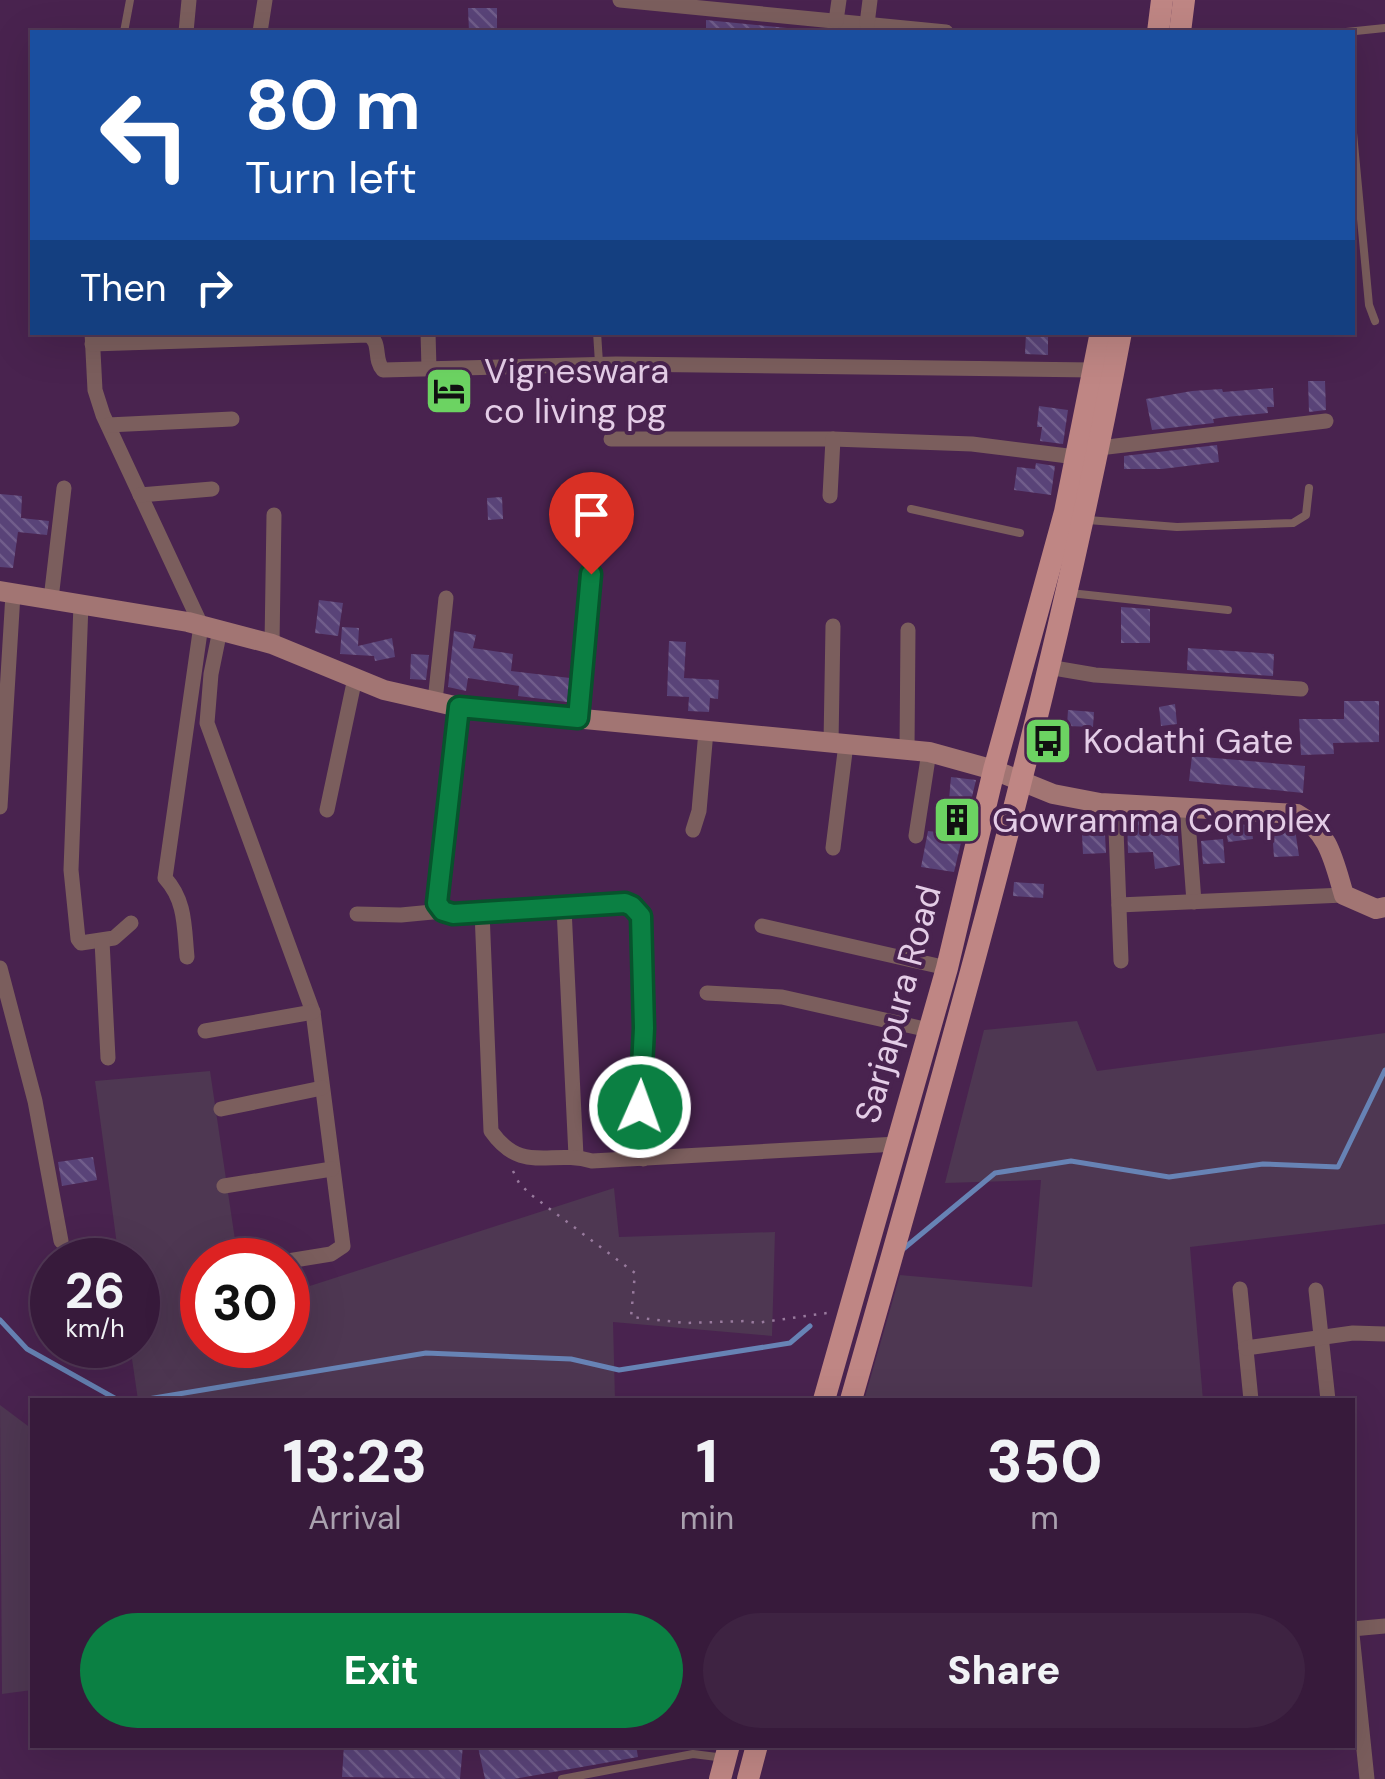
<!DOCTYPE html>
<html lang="en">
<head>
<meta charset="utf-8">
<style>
  body { margin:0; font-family:"DM Sans",sans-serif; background:#3e2342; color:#f1f3f6; height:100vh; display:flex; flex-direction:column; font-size:38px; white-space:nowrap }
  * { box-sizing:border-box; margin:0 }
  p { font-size:32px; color:#aaa1af }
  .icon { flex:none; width:55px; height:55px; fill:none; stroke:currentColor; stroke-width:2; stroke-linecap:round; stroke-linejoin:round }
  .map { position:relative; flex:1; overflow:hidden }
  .side { position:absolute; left:30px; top:1398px; width:1325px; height:350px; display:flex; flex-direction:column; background:#371a3b; border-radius:0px; box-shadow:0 10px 40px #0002,0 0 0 2px #513855 }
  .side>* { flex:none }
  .top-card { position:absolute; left:30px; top:30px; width:1325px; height:305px; border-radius:0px; box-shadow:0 10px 40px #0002,0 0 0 2px #513855; background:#1a4fa0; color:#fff; overflow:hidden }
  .speed { position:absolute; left:30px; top:1238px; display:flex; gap:20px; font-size:50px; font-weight:700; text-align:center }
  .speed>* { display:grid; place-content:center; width:130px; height:130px; border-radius:50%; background:#371a3b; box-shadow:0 10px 40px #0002,0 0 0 2px #513855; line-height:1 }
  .speed small { font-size:25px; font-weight:400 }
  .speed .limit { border:15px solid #d22; background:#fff; color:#111 }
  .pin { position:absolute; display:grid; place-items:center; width:85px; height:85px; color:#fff; margin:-102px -42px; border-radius:50% 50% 50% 0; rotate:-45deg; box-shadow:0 0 10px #0007 }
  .pin .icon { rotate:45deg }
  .me { position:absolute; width:110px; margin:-55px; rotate:2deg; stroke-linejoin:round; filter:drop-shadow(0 0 8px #0008) }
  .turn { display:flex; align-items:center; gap:35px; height:210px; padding:0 50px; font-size:45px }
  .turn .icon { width:130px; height:130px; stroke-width:2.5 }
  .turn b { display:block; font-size:70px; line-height:85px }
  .then { display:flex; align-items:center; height:95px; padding:0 50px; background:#0003; gap:20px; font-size:38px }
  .eta { display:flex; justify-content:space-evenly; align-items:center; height:170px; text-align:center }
  .eta b { font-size:60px; font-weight:800; line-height:70px }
  .primary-button { display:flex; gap:20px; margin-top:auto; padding:20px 50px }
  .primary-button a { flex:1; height:115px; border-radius:60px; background:#0b8043; color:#fff; font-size:40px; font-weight:800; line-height:115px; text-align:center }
  .primary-button a+a { background:#3e2342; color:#f1f3f6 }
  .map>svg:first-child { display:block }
  .green { fill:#4e3752 }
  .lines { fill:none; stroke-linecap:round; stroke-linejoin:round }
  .stream { stroke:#6783b5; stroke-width:5 }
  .building { fill:url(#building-back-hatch) }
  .path { stroke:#987a9d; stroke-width:2.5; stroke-dasharray:2.5 8; stroke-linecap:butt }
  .lane { stroke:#7b5e5d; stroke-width:8 }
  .street { stroke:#7b5e5d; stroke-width:15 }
  .secondary { stroke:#a27573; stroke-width:20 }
  .primary { stroke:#bf8684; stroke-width:22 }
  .route-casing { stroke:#07532c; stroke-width:25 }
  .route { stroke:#0b8043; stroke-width:18 }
  .labels { text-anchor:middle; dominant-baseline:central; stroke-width:8; stroke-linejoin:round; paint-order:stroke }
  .poi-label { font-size:35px; fill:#e4cde7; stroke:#49234f; text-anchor:start }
  .street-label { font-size:35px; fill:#e4cde7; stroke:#49234f }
</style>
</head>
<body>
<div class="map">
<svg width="1385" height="1779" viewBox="0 0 1385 1779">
  <defs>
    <pattern id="building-back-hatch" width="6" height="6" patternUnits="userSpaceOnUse" patternTransform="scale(2.5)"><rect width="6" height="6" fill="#594378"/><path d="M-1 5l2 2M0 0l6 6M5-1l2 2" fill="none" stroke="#715d8b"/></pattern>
  </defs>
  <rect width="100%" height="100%" fill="#49234f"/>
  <g class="green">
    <polygon points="1077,1021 1097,1071 1385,1033 1385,1224 1190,1247 1203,1400 864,1400 900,1275 1032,1287 1041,1180 945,1183 984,1030"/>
    <polygon points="210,1071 238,1260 202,1260 202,1345 288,1345 288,1293 614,1188 619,1237 775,1232 772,1336 613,1322 615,1400 138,1400 130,1345 138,1345 138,1260 119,1260 95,1081"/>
    <polygon points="0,1405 32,1429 32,1690 2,1694"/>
  </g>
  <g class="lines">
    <g class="stream">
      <polyline points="902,1250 995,1173 1071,1161 1169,1177 1263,1164 1338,1167 1385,1070"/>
      <polyline points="0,1320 27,1349 118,1400"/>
      <polyline points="142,1400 426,1353 571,1359 619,1370 790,1343 810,1326"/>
    </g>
  </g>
  <g class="building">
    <polygon points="468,8 497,8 497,32 469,32"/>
    <polygon points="706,20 787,28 787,32 706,32"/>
    <polygon points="1026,332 1048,332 1048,355 1025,354"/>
    <polygon points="1308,381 1325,381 1326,410 1309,412"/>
    <polygon points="1273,388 1274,407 1267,407 1268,413 1226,417 1213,419 1214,423 1152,430 1146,399 1192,391 1222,389 1223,392"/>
    <polygon points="1039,406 1068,410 1063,444 1040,441 1042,427 1037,427"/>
    <polygon points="1217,445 1219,462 1162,469 1124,469 1124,456"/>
    <polygon points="1036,463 1055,466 1051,495 1014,490 1017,467 1035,469"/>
    <polygon points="0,494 22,496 21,518 49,521 47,535 18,532 13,568 0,567"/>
    <polygon points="502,497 503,519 488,520 487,498"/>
    <polygon points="319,600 343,603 338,636 315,633"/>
    <polygon points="1121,607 1150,609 1150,643 1121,643"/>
    <polygon points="342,627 359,628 358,646 392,638 395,657 375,661 374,656 340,654"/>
    <polygon points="454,631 476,635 473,648 513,654 511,671 570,678 567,702 518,696 519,686 468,678 466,691 448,687"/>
    <polygon points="669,641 686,642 684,678 719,680 718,699 710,698 709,712 688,711 689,697 667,696"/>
    <polygon points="1188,648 1274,654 1273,676 1187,670"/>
    <polygon points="411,654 429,655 426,680 410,679"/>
    <polygon points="1344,701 1379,701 1379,742 1333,743 1334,754 1301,755 1299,719 1344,719"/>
    <polygon points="1175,704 1177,724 1161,726 1159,707"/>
    <polygon points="1068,710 1094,712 1093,727 1067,726"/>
    <polygon points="1192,756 1305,766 1303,793 1189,781"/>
    <polygon points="951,777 976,780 954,872 921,867 928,831 946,833"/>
    <polygon points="1081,815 1104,817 1106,853 1083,854"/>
    <polygon points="1127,818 1177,821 1180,865 1155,869 1153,852 1128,853"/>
    <polygon points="1225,824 1251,825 1253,839 1228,842"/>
    <polygon points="1295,829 1299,856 1274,857 1272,830"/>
    <polygon points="1223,839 1225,863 1203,864 1201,841"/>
    <polygon points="1014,882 1044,884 1043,898 1013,896"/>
    <polygon points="93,1157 97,1180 62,1186 58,1162"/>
    <polygon points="344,1745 463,1745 460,1779 342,1777"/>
    <polygon points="487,1745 636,1745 638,1757 514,1779 485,1779 478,1747"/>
  </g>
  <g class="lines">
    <polyline class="path" points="513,1171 519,1183 530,1194 635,1273 631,1317 685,1323 747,1321 756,1323 827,1313"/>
    <g class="lane">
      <polyline points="124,32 130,0"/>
      <polyline points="1346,32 1385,28"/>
      <polyline points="1352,122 1369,305 1375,321"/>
      <polyline points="597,332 599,363"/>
      <polyline points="911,509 1020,533"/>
      <polyline points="1088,520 1177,527 1293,523 1306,515 1309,488"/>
      <polyline points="1070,593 1228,610"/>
      <polyline points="578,716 598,501"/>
      <polyline points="562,1779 693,1754 725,1758"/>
    </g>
    <g class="street">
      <polyline points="620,0 946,32"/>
      <polyline points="836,21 839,0"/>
      <polyline points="867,24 870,0"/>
      <polyline points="186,32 189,0"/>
      <polyline points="260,32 265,0"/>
      <path d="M92 332 95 390 103 415 201 625 165 878C186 901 184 927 187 957"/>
      <polyline points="428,332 429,369"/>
      <path d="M92 344 368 335C382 342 373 359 383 370L616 364 1093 370"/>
      <polyline points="108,425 232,419"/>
      <polyline points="611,439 833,439 972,444 1076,457"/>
      <polyline points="1099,448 1326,421"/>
      <polyline points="140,495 212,489"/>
      <polyline points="830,496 833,439"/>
      <polyline points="51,599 64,488"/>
      <polyline points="81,604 71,870 78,939 81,943 114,938 131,923"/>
      <polyline points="220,630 211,674 207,723 313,1012 343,1246 331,1254 288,1261"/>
      <polyline points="272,644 274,515"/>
      <polyline points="1048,667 1095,675 1301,689"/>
      <polyline points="435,701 446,598"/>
      <polyline points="459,707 437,903 443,911 453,913 625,903 632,905 641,915 643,1159"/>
      <polyline points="831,743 833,626"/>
      <polyline points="907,750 908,630"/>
      <polyline points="1115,803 1121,961"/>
      <polyline points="0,807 13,594"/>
      <polyline points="1187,807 1194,902"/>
      <polyline points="327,810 355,678"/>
      <polyline points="693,830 699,811 706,731"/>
      <polyline points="916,836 929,752"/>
      <polyline points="833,848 846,744"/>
      <polyline points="1119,905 1344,895"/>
      <polyline points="564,908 576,1156"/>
      <path d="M482 912 491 1131C522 1175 550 1149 592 1161L897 1144"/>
      <polyline points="357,914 401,915 443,911"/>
      <polyline points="762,926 947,968"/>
      <polyline points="102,941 108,1058"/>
      <polyline points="0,968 35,1101 61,1241"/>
      <polyline points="707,993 782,997 929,1030"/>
      <polyline points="205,1031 313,1012"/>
      <polyline points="221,1109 322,1088"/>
      <polyline points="224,1186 332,1169"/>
      <polyline points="1240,1289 1251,1400"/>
      <polyline points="1316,1290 1328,1400"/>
      <polyline points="1246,1348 1353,1333 1385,1334"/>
      <polyline points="1352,1629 1385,1626"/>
      <polyline points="1352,1634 1367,1779"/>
    </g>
    <path class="secondary" d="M0 591 188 622 272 644 384 690 459 707 929 752 994 770 1053 794 1100 803 1297 814C1329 831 1334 862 1344 895L1376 909 1385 907"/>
    <g class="primary">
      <polyline points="1158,32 1162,0"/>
      <polyline points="1180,32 1184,0"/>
      <polyline points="824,1400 947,968 994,770 1065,512 1101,332"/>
      <path d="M851 1400C952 1047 1053 693 1121 332"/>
      <polyline points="720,1779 729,1745"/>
      <polyline points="748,1779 757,1745"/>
    </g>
  </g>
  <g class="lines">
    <g class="route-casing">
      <polyline id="route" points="591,574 578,718 459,707 437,903 443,911 453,914 625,903 632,906 641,916 644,1028 640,1107"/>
    </g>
    <use href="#route" class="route"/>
  </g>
  <defs>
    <g id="hotel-square" transform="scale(2.5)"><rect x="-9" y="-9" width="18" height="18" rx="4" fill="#6cd362" stroke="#49234f"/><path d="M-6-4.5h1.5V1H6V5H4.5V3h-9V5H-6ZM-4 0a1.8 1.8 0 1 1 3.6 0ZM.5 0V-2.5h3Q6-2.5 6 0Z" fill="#111"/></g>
    <g id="bus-square" transform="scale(2.5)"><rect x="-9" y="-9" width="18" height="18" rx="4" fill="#6cd362" stroke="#49234f"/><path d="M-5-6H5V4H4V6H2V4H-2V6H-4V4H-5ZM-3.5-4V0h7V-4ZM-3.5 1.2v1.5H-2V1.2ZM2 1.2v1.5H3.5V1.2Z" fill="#111"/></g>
    <g id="building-square" transform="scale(2.5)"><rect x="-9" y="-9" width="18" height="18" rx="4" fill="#6cd362" stroke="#49234f"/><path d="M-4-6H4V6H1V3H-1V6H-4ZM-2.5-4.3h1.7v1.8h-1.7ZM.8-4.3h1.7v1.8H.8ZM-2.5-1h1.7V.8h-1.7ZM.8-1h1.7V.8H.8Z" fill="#111"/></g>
  </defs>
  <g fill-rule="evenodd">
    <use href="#hotel-square" x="449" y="391"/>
    <use href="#bus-square" x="1048" y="741"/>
    <use href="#building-square" x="957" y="820"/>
  </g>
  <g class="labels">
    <g class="poi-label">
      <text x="484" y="371">Vigneswara<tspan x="484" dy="40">co living pg</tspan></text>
      <text x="1083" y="741">Kodathi Gate</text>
      <text x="992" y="820">Gowramma Complex</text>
    </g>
    <g class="street-label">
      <text transform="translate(898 1004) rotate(-75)">Sarjapura Road</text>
    </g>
  </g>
</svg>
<div class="speed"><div>26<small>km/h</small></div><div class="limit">30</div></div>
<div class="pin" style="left:591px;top:574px;background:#d93025"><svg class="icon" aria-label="arrive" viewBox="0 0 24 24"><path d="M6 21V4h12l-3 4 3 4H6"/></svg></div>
<svg class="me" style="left:640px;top:1107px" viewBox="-20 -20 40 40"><circle r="17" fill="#0b8043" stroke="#fff" stroke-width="3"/><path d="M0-11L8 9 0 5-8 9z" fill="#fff"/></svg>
<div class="top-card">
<div class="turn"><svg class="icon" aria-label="left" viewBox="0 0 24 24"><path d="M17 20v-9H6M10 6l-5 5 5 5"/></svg><div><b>80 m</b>Turn left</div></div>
<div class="then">Then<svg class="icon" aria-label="right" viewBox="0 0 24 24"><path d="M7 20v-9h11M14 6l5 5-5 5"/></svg></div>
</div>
<section class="side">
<div class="eta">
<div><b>13:23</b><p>Arrival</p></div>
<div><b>1</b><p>min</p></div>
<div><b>350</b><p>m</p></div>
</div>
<div class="primary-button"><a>Exit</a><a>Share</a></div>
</section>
</div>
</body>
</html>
